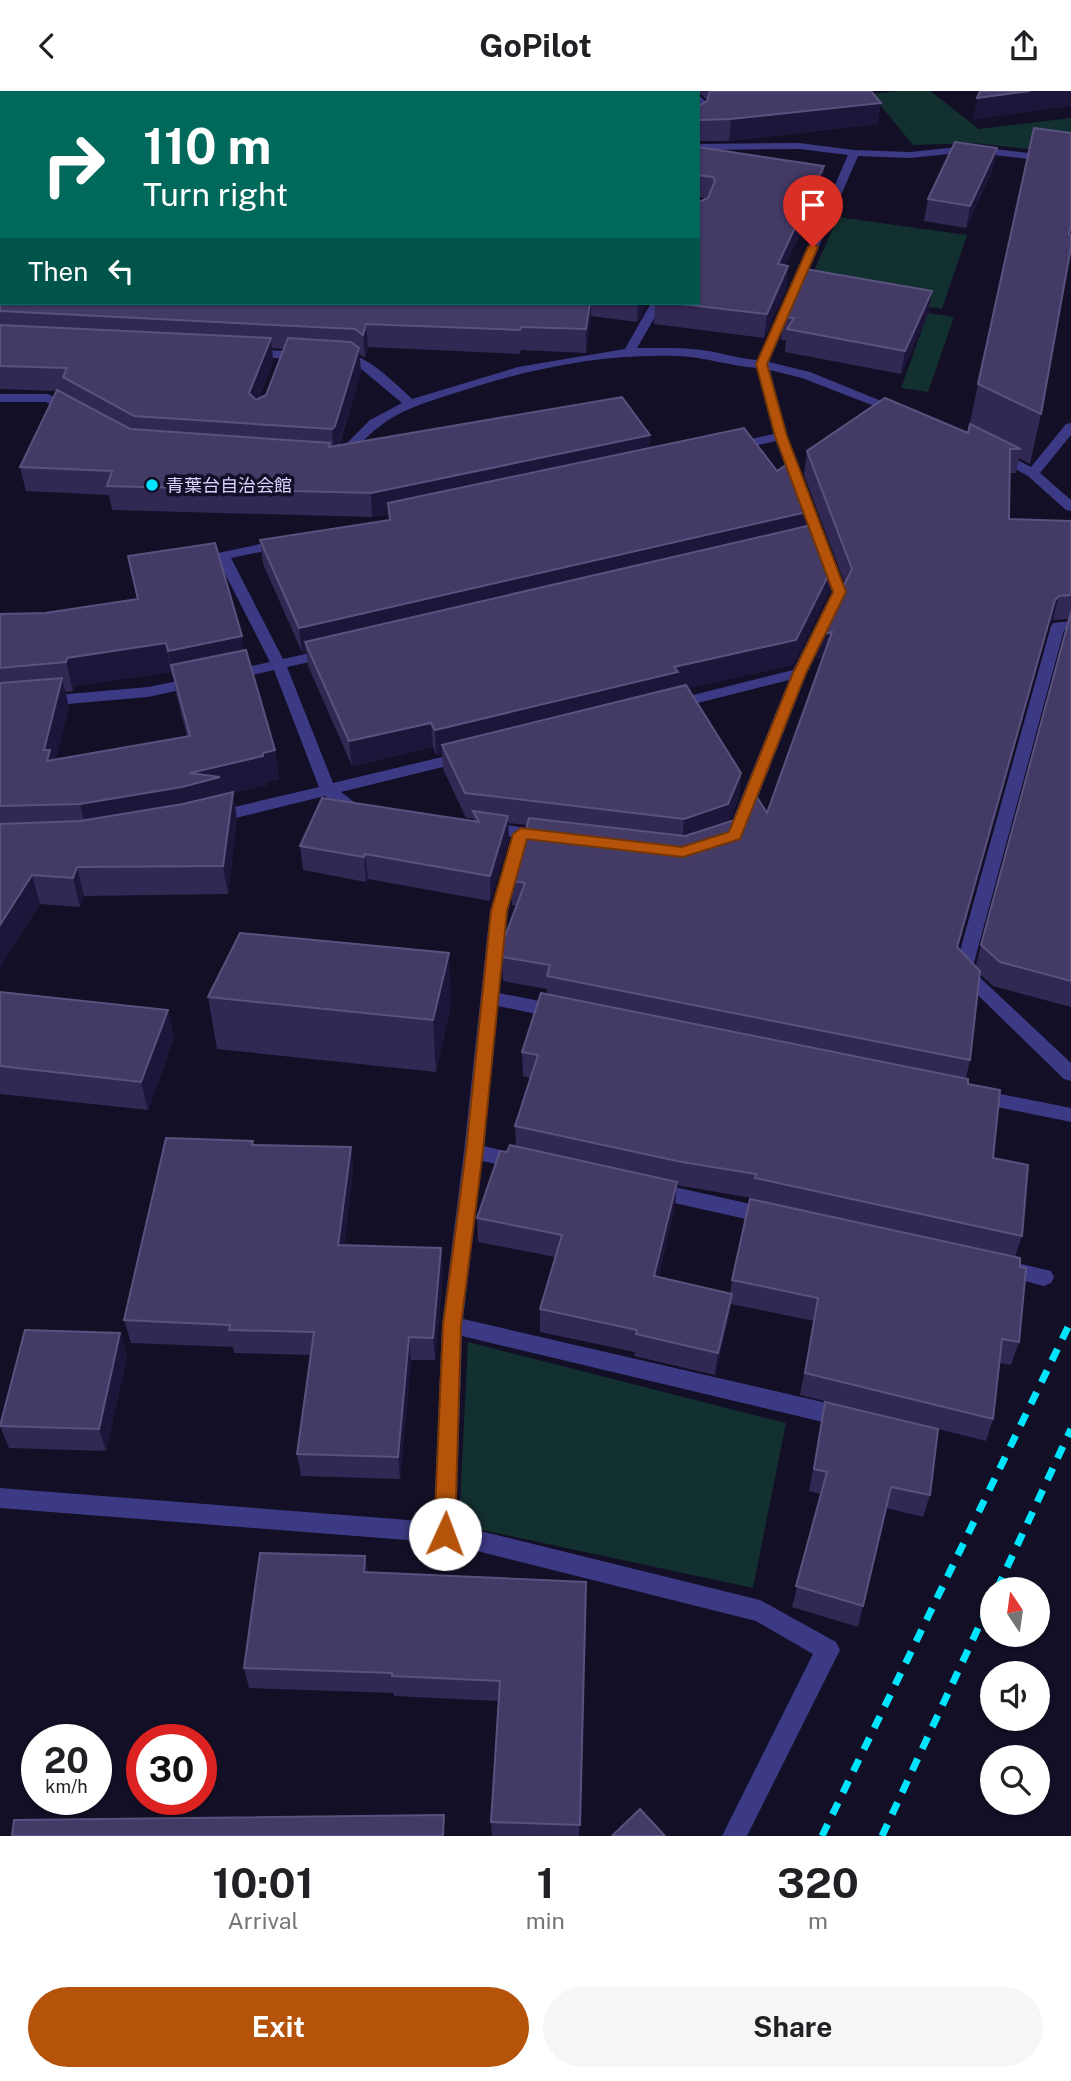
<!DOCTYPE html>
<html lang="en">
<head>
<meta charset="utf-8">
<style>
  body { margin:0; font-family:"Public Sans","Noto Sans JP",sans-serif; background:#f6f6f6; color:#202124; height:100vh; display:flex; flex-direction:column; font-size:26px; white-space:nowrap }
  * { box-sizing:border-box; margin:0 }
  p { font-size:23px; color:#757577 }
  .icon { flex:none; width:38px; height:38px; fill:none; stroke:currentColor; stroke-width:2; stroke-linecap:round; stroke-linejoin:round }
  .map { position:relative; height:1745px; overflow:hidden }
  .drawer { display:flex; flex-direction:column; background:#fff; flex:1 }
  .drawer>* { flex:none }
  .hud { position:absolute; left:0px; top:0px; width:700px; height:214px; box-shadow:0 2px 5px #0004; background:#00695c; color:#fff; overflow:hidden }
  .needle { width:46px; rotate:347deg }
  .tools { position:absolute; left:980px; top:1486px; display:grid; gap:14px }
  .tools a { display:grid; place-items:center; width:70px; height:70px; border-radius:50%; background:#fff; box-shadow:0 2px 5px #0004; font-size:35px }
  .speed { position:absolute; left:21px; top:1633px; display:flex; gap:14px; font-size:35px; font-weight:700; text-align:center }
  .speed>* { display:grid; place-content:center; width:91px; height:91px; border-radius:50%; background:#fff; box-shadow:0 2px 5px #0004; line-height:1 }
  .speed small { font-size:18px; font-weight:400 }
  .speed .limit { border:10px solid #d22; background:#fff; color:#111 }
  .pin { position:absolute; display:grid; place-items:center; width:60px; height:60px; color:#fff; margin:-72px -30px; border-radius:50% 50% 50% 0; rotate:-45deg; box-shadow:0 0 7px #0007 }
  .pin .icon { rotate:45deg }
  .me { position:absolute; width:77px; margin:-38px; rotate:2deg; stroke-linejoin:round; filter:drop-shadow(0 0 5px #0008) }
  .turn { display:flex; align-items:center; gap:24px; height:147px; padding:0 28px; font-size:32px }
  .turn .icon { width:91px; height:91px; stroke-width:2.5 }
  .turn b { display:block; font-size:49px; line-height:60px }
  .then { display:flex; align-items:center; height:66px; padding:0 28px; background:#0003; gap:14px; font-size:26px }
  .eta { display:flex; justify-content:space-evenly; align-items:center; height:119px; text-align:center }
  .eta b { font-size:42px; font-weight:700; line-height:49px }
  .primary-button { display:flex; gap:14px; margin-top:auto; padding:14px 28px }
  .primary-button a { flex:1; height:80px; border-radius:42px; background:#b45309; color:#fff; font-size:28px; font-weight:700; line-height:80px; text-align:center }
  .primary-button a+a { background:#f6f6f6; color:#202124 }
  header { display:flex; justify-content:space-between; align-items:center; height:91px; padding:0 28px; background:#fff; font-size:32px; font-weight:700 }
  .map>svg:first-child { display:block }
  .green { fill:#12302f }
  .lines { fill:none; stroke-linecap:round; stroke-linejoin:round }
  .street { fill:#3d3a85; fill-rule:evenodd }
  .rail { stroke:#00e5ff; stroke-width:7; stroke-dasharray:13 11; stroke-linecap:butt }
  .wall { fill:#312854; fill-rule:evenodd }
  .shaded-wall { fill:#1d163a }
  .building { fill:#433a66; stroke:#5a527e; stroke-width:2 }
  .route { fill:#b45309; stroke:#753606; stroke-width:2 }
  .poi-dot { fill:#00e5ff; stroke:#130f26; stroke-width:2.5 }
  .labels { text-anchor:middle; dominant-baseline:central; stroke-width:7; stroke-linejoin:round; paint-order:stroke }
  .far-poi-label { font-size:18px; fill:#d9d4ff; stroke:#130f26; text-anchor:start }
</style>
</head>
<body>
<header><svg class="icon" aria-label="back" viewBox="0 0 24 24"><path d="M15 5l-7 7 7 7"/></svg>GoPilot<svg class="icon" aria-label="share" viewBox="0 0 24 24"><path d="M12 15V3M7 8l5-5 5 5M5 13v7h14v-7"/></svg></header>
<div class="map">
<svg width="1071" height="1745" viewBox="0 0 1071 1745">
  <rect width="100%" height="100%" fill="#130f26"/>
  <g class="green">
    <polygon points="898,0 930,0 979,38 1071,27 1071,63 974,52 913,54 871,3"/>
    <polygon points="838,126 967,144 942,218 806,198"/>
    <polygon points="928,222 954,226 928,301 901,297"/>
    <polygon points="468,1251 786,1332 753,1497 459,1434"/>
  </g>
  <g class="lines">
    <g class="street">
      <polygon points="698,4 709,13 703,31 698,34"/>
      <rect x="0" y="29" width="2" height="6"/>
      <path d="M799 52 854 59 910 61 968 55 1071 67V73L968 61 910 67 858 65 769 271 810 281 906 320 905 323H895L802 287 770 279 787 345 846 501 807 582 743 744 741 748 729 752 721 746 728 740 789 589 674 618 666 613 669 610 793 579 832 501 776 350 732 360 725 356 727 353 774 343 757 277C730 275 705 266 678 265 601 262 524 279 452 303 427 311 399 319 379 336 366 345 356 359 345 370L340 371 333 367 335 364 370 329 402 312 354 272 339 271 333 267C356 250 395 293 412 308L518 276 625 258 651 212H663L637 257C661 257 685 256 709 260 726 263 740 268 758 269L848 64 799 58 698 59V53Z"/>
      <polygon points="248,258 304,261 310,265 304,269 244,265 242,262"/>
      <polygon points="0,303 48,303 80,320 79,323 69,323 46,311 0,311"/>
      <polygon points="1071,332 1071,344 1040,382 1071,409 1071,420 1066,419 1028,385 992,365 999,361 1004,362 1031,376 1066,333"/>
      <polygon points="284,448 289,449 289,455 231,467 283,568 328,558 335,563 333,566 287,576 333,692 463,661 471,666 463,671 341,701 358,714 370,716 372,720 364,725 348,723 325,705 215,732 207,726 209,722 319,696 274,579 229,589 221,584 224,581 270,571 216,465 218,462"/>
      <polygon points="1071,530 1071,538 1064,539 972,879 1071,972 1071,990 1064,988 954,881 1051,535 1053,532"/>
      <polygon points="198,586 206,591 203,594 148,606 0,619 0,609 148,596"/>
      <polygon points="485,731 547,740 555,746 547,752 528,749 508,820 499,902 560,914 566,916 569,921 566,926 560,928 498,915 484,1055 526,1065 529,1070 526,1075 519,1078 482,1070 463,1228 844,1316 852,1319 855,1326 852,1333 844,1336 462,1245 456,1434 760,1509 836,1551 840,1559 747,1745 722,1745 813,1563 756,1530 445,1452 0,1417 0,1397 434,1431 442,1234 464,1060 490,820 512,746 479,741 477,737 479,733"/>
      <polygon points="975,998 1071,1017 1071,1031 968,1010 966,1005 968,1000"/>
      <polygon points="652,1091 768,1117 775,1119 778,1125 775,1131 768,1133 652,1107 645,1105 642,1099 645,1093"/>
      <polygon points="1004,1169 1051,1180 1054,1186 1051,1192 1044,1195 997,1183 994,1177 997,1171"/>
    </g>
    <g class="rail">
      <polyline points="997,1498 1071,1338"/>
      <polyline points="822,1745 1071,1230"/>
      <polyline points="882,1745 992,1507"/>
    </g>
  </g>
  <g class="wall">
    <polygon points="164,0 871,0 878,33 729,50 698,50 698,6 699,15 707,10 707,9 698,1"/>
    <path d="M698 56 824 75 822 97 785 174 788 175 786 198 764 247 654 233 655 212H698ZM699 106 706 108 699 111Z"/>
    <polygon points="997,57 993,78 966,137 924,130 928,108"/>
    <path d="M0 126 2 212H648L637 231 591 225 586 262 521 259 520 263 368 256 365 267 359 263 361 281 339 355 650 344 649 357 777 380 811 420 810 435 832 477 829 501 793 574 688 597 741 682 739 706 729 731 767 722 822 567 816 568 820 544 845 493 804 384 807 360 968 342 978 293 1069 143 1041 323 1030 373 1019 367 1016 382H1010L1009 428 1071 430V916L993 895 980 883 970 969 966 987 993 1067 1022 1145 1015 1166 1020 1176 1019 1251 1011 1274 999 1272 993 1328 986 1350 938 1338 930 1404 923 1426 886 1417 863 1515 858 1536 792 1516 821 1403 809 1400 825 1311 935 1337 800 1304 814 1230 731 1213 729 1226 715 1284 634 1265 635 1261 540 1241V1218L555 1166 478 1151 477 1127 507 1061 516 1055 515 1035 530 987 523 985 522 961 547 903V898L503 890 502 866 517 815 512 814V790L527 734 508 732 509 749 490 810 368 788 366 791 303 779 300 755 474 730V728L466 727 443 678 442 662 436 664 433 656 352 675 308 575 306 560 302 561 263 473 260 449 390 429 389 423 372 426 112 419 109 404 26 400 20 376 57 300 0 298ZM272 257 284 258 266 304 259 308 273 270ZM1069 528 981 854 976 875 958 857 1049 534 1053 529ZM676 1094 752 1107 732 1189 730 1203 658 1186 675 1115Z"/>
    <polygon points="932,200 928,223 901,283 785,261 786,249 781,249 784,226"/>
    <path d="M128 465 244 559 275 659 279 688 267 690V694L233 702 237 729 228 803 84 805 80 816 40 813 0 876V523L45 522 137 509ZM171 581 173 588H174L176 603 187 645 56 668 69 616 65 601 73 600 74 595Z"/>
    <polygon points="0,901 168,919 174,947 148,1019 0,1003"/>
    <polygon points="208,906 451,914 436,981 217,958"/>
    <polygon points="254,1054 351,1056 353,1080 344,1154 441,1157 443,1180 435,1269 411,1269 400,1388 301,1385 297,1363 311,1264 234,1262 233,1256 131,1252 124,1229"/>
    <polygon points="120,1242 127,1265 106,1360 9,1357 0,1335"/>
    <polygon points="365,1465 368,1481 586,1491 579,1745 492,1745 491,1731 499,1610 394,1605 394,1602 249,1597 244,1577"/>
  </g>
  <g class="shaded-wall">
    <polygon points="1030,0 1071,0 1071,15 973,29 977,7"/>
    <polygon points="881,12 878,33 729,50 731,28"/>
    <polygon points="997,57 993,78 966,137 970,115"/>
    <polygon points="824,75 822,97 775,196 778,173"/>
    <polygon points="788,175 786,198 764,247 767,223"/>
    <polygon points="932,200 928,223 901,283 905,260"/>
    <polygon points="590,212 591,212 591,225 586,262 586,238"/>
    <polygon points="638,212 648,212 637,231"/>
    <polygon points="366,233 368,256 365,267 363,244"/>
    <polygon points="271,247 273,270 252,326 249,302"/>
    <polygon points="359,257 361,281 337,359 334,362 332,338"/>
    <polygon points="650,344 648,367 372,426 371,402"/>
    <polygon points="811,420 808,444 305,551 306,560 302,561 299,537"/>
    <polygon points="832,477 829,501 793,574 442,654 442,662 436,664 435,639 674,576"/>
    <polygon points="1059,505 1053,529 1049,534 951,880 957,856 1055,509"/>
    <polygon points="832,541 828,566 816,568 820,544"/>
    <polygon points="242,545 246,573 171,574 174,588 173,588 168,560"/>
    <polygon points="166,552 171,581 74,595 73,600 66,571 67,567"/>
    <polygon points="62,587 69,616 54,677 54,699 44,659"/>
    <polygon points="431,632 433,656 352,675 349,650"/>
    <polygon points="275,659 279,688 267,690 267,694 233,702 237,729 228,803 223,775 87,741 80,713 263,662"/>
    <polygon points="741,682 739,706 726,738 682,752 684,728"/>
    <polygon points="508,725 509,749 490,810 490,785"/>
    <polygon points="365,763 368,788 366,791 364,766"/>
    <polygon points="77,776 84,805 80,816 73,787"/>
    <polygon points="32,784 40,813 0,876 0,834"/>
    <polygon points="449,862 451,914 436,981 433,929"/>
    <polygon points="168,919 174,947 148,1019 141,991"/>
    <polygon points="351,1056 353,1080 341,1177 338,1154"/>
    <polygon points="677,1091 675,1115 652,1208 654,1185"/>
    <polygon points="441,1157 443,1180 435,1269 433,1247"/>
    <polygon points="732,1203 729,1226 715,1284 718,1262"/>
    <polygon points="120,1242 127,1265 106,1360 99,1338"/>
    <polygon points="409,1246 411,1269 400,1388 398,1366"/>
    <polygon points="365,1465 368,1486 364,1481"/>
  </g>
  <g class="building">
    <rect x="164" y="0" width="534" height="2"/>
    <polygon points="710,0 871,0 881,12 731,28 699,29 698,30 698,6 699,15 707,10"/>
    <polygon points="980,0 1030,0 977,7"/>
    <polygon points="1034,37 1071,42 1071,134 1069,143 1071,144 1071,156 1041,323 978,293"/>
    <polygon points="955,51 997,57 970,115 928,108"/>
    <polygon points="698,56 824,75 778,173 788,175 767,223 672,212 698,212 698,96 699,111 708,107 715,90 713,86 698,84"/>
    <polygon points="2,123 2,212 590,212 586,238 521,236 520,239 366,233 363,244 355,238 0,220 0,126"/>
    <polygon points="805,178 932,200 905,260 787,238 794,227 784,226"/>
    <polygon points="0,234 271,247 249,302 256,309 266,304 288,247 351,251 359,257 335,335 332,338 134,325 63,286 67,277 0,275"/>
    <polygon points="57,299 130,338 330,352 329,356 622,306 650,344 371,402 107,395 112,380 20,376"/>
    <polygon points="885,307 968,342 970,333 1021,358 1010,358 1009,428 1071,430 1071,504 1059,505 1055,509 957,856 980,880 970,969 547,885 550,874 502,866 504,848 525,792 512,790 529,727 685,745 744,726 755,703 767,722 832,541 820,544 852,478 807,360"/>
    <polygon points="744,337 777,380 792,370 811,420 299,537 260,449 390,429 388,412"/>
    <polygon points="816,433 832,477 796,549 674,576 678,581 435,639 431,632 349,650 305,551"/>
    <polygon points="215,452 242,545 168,560 166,552 67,567 66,571 0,577 0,523 45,522 138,508 128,465"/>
    <polygon points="1071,521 1071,890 1000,871 981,854"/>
    <polygon points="246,559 275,659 263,662 263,665 190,682 220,686 182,696 80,713 0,715 0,592 62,587 44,659 50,659 47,670 190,645 171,574"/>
    <polygon points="686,594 741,682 728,713 684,728 465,702 442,654"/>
    <polygon points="233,701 223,775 77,776 73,787 32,784 0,834 0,733 80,730 183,713"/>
    <polygon points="322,707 479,731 473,720 508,725 490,785 365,763 364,766 300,755"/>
    <polygon points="240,842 449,862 433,929 208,906"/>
    <polygon points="0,901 168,919 141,991 0,975"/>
    <polygon points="541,902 968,988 968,993 1000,999 993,1067 1028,1074 1022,1145 755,1087 756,1083 682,1071 515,1035 538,964 522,961"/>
    <polygon points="166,1047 253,1050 252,1054 351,1056 338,1154 441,1157 433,1247 409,1246 398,1366 297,1363 314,1241 229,1239 230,1234 124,1229"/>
    <polygon points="510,1054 677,1091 654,1185 732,1203 718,1262 636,1243 637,1239 540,1218 562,1144 477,1127 500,1060 507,1061"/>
    <polygon points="750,1108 1020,1167 1020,1176 1026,1177 1019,1251 1002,1248 993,1328 805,1282 818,1207 732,1189"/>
    <polygon points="25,1239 120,1242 99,1338 0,1335"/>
    <polygon points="825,1311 938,1338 930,1404 891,1396 863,1515 796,1495 827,1381 814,1378"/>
    <polygon points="260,1462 365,1465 364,1481 586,1491 580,1734 491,1731 500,1590 392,1585 392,1582 244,1577"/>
    <polygon points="640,1718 665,1745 612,1745"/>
    <polygon points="444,1724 443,1745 12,1745 14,1729"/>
  </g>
  <polygon class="route" points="813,152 818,156 767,273 787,345 846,501 806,582 740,748 683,766 527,748 507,820 483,1060 461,1234 455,1443 452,1449 445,1452 437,1449 434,1443 443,1234 466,1060 491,820 513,743 521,737 682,756 729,741 793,582 833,501 775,345 756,273 808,156"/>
  <circle class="poi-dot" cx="152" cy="394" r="7"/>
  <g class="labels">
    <g class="far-poi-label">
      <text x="166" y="394">青葉台自治会館</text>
    </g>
  </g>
</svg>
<div class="tools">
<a><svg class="needle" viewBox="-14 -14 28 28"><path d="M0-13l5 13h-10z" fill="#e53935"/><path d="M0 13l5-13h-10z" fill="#757577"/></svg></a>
<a><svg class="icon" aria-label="sound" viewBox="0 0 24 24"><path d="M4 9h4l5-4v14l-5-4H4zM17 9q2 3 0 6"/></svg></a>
<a><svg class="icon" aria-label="search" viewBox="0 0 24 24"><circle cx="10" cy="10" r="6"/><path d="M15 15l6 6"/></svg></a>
</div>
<div class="speed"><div>20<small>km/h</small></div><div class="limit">30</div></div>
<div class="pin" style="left:813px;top:156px;background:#d93025"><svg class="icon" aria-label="arrive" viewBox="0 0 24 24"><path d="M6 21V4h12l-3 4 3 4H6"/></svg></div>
<svg class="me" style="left:445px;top:1443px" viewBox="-20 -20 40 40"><circle r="19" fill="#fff"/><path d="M0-13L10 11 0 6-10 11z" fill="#b45309"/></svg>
<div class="hud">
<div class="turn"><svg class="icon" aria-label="right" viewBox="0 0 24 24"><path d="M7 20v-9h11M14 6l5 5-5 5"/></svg><div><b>110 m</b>Turn right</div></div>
<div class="then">Then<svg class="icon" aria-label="left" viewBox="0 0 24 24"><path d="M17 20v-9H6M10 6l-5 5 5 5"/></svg></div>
</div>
</div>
<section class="drawer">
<div class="eta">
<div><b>10:01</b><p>Arrival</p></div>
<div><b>1</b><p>min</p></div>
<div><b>320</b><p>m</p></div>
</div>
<div class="primary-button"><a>Exit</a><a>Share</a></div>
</section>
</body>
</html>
